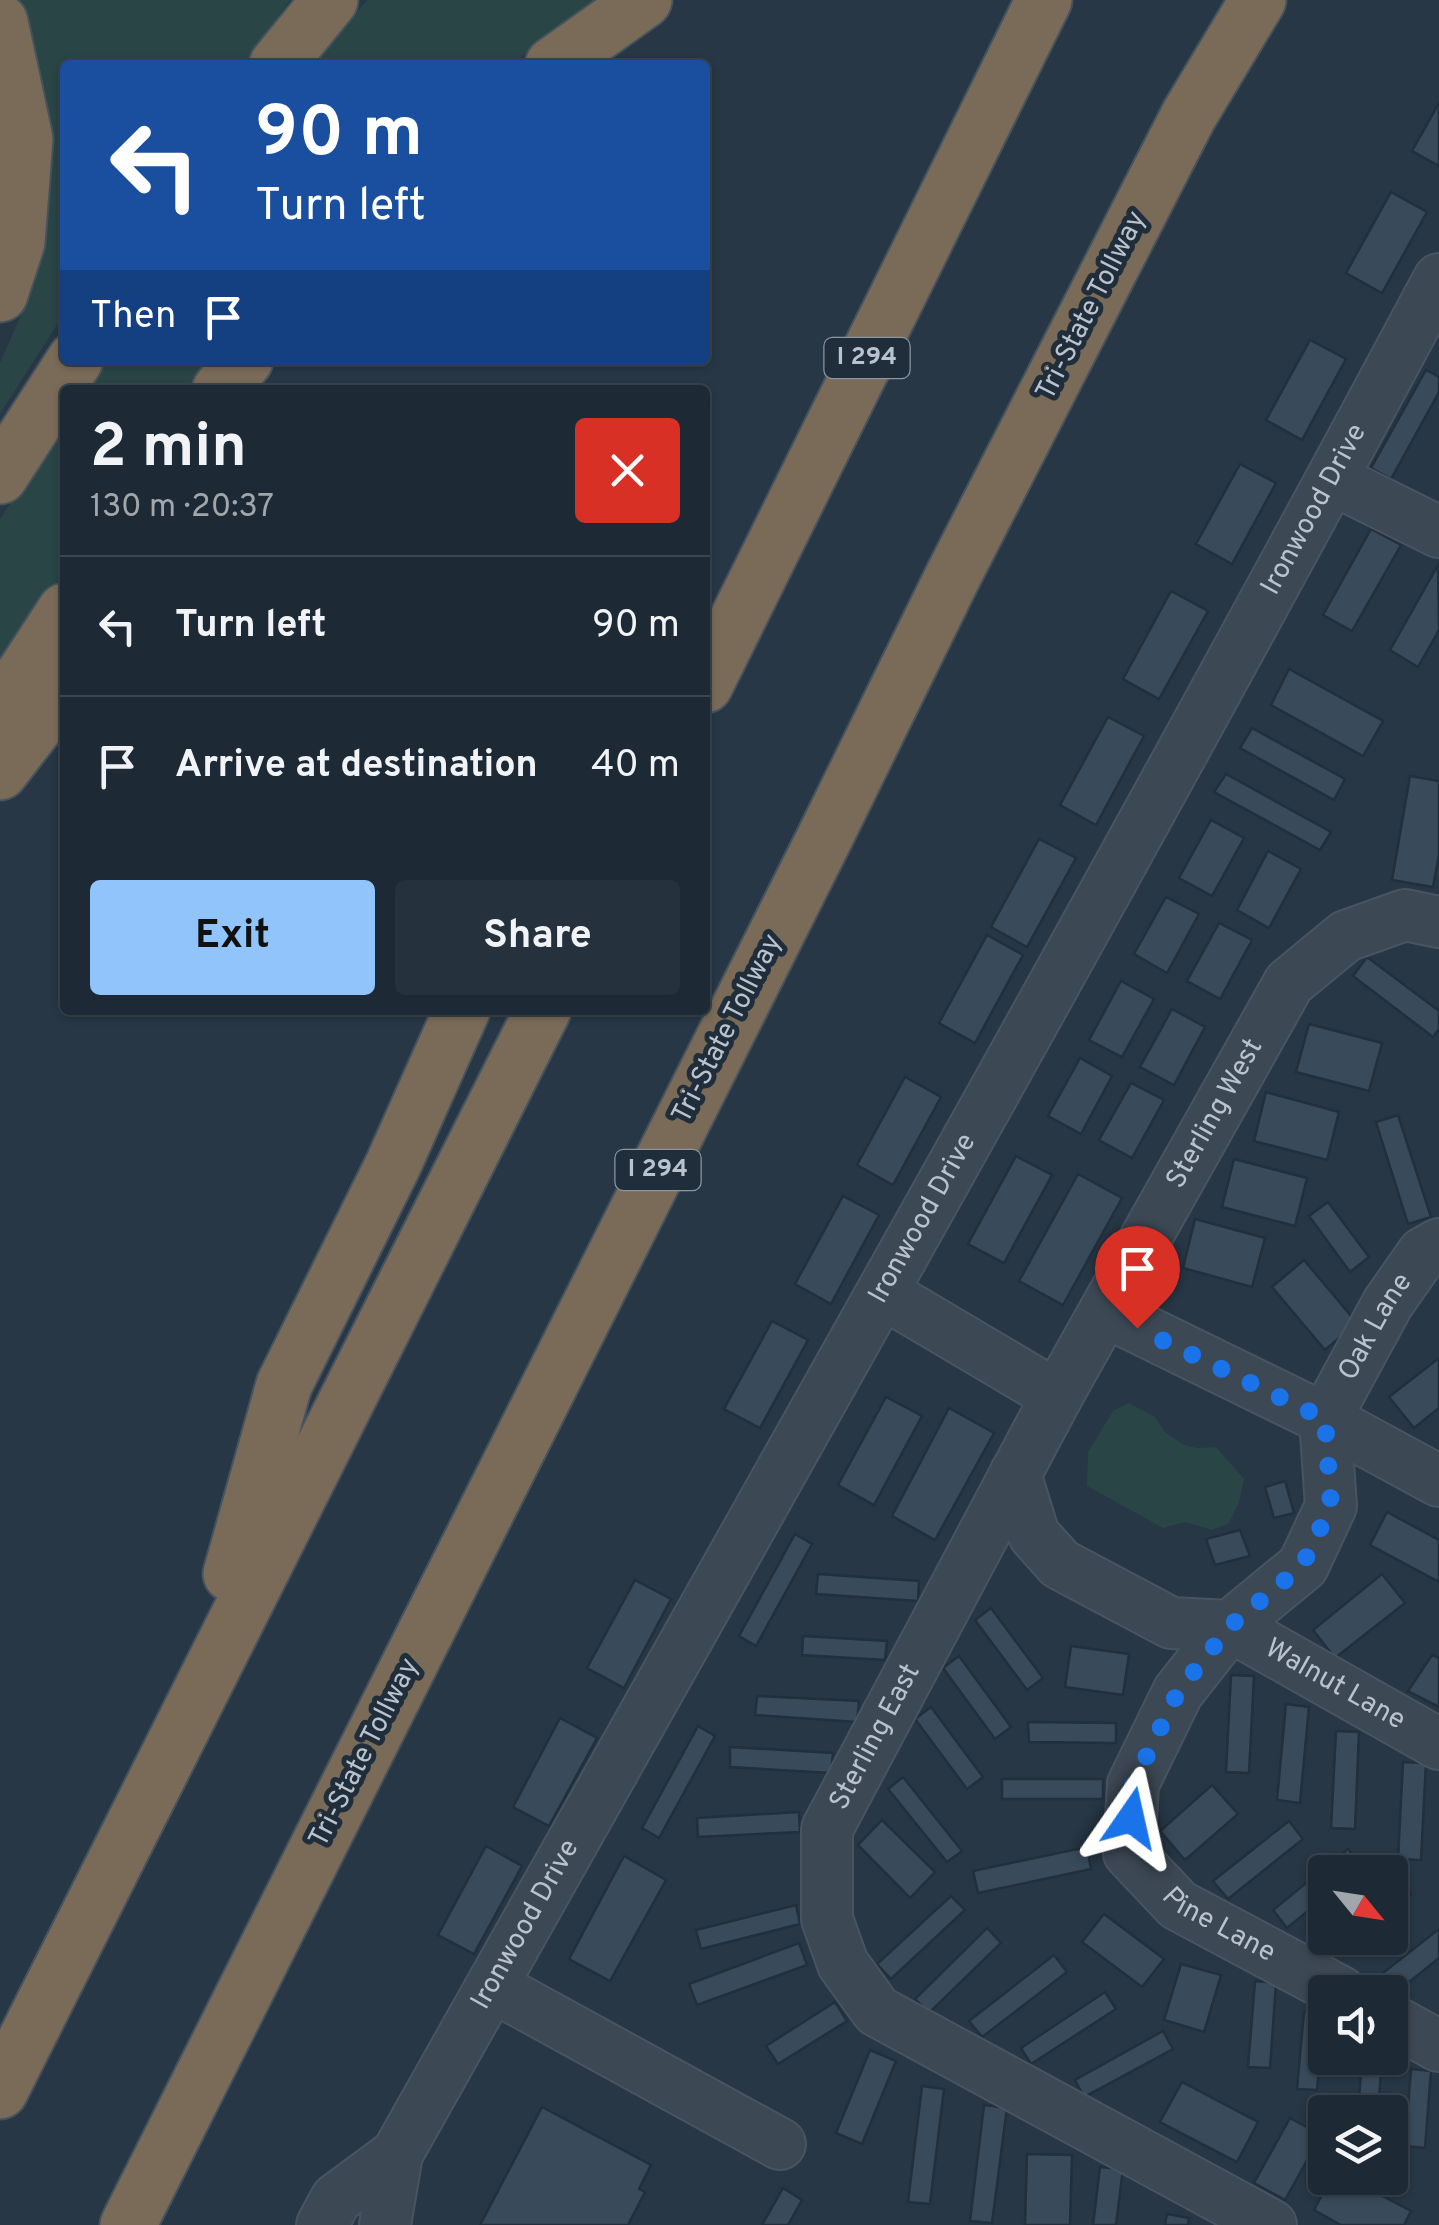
<!DOCTYPE html>
<html lang="en">
<head>
<meta charset="utf-8">
<style>
  body { margin:0; font-family:Overpass,sans-serif; background:#25313c; color:#f1f3f6; height:100vh; display:flex; flex-direction:column; font-size:38px; white-space:nowrap }
  * { box-sizing:border-box; margin:0 }
  p { font-size:32px; color:#a0a6ac }
  .icon { flex:none; width:55px; height:55px; fill:none; stroke:currentColor; stroke-width:2; stroke-linecap:round; stroke-linejoin:round }
  .map { position:relative; flex:1; overflow:hidden }
  .drawer { position:absolute; left:60px; top:385px; width:650px; height:630px; display:flex; flex-direction:column; background:#1d2934; border-radius:10px; box-shadow:0 2px 8px #0004,0 0 0 2px #3b454f }
  .drawer>* { flex:none }
  .hud { position:absolute; left:60px; top:60px; width:650px; height:305px; border-radius:10px; box-shadow:0 2px 8px #0004,0 0 0 2px #3b454f; background:#1a4fa0; color:#fff; overflow:hidden }
  .needle { width:65px; rotate:120deg }
  .buttons { position:absolute; left:1308px; top:1855px; display:grid; gap:20px }
  .buttons a { display:grid; place-items:center; width:100px; height:100px; border-radius:10px; background:#1d2934; box-shadow:0 2px 8px #0004,0 0 0 2px #3b454f; font-size:50px }
  .pin { position:absolute; display:grid; place-items:center; width:85px; height:85px; color:#fff; margin:-102px -42px; border-radius:50% 50% 50% 0; rotate:-45deg; box-shadow:0 0 10px #0007 }
  .pin .icon { rotate:45deg }
  .me { position:absolute; width:110px; margin:-55px; rotate:11deg; stroke-linejoin:round; filter:drop-shadow(0 0 8px #0008) }
  .turn { display:flex; align-items:center; gap:35px; height:210px; padding:0 30px; font-size:45px }
  .turn .icon { width:130px; height:130px; stroke-width:2.5 }
  .turn b { display:block; font-size:70px; line-height:85px }
  .then { display:flex; align-items:center; height:95px; padding:0 30px; background:#0003; gap:20px; font-size:38px }
  .round { display:grid; place-items:center; flex:none; width:105px; height:105px; border-radius:10px; background:#25313c }
  .head { display:flex; align-items:center; justify-content:space-between; height:170px; padding:0 30px }
  h1 { font-size:60px; font-weight:700; line-height:75px }
  .cta { display:flex; gap:20px; margin-top:auto; padding:20px 30px }
  .cta a { flex:1; height:115px; border-radius:10px; background:#91c4fb; color:#111; font-size:40px; font-weight:700; line-height:115px; text-align:center }
  .cta a+a { background:#25313c; color:#f1f3f6 }
  ul { padding:0; list-style:none }
  li { display:flex; align-items:center; gap:30px; height:140px; padding:0 30px; border-top:2px solid #3b454f }
  li div { flex:1 }
  li b { display:block; font-size:38px }
  li em { font-style:normal }
  .map>svg:first-child { display:block }
  .green { fill:#294546 }
  .building { fill:#394b5b; stroke:#222f3c; stroke-width:2.5 }
  .lines { fill:none; stroke-linecap:round; stroke-linejoin:round }
  .minor-casing { stroke:#485460; stroke-width:54 }
  .highway-casing { stroke:#46535f; stroke-width:59 }
  .minor { stroke:#3c4854; stroke-width:50 }
  .highway { stroke:#7a6a58; stroke-width:55 }
  .route { stroke:#1a73e8; stroke-width:18; stroke-dasharray:0 32.4 }
  .labels { text-anchor:middle; dominant-baseline:central; stroke-width:10; stroke-linejoin:round; paint-order:stroke }
  .shield { fill:#202d3a; stroke:#8b96a1; stroke-width:2.5 }
  .shield-label { font-size:25px; font-weight:bold; fill:#b9c3cd }
  .street-label { font-size:28px; fill:#b9c3cd; stroke:#202d3a }
</style>
</head>
<body>
<div class="map">
<svg width="1439" height="2225" viewBox="0 0 1439 2225">
  <rect width="100%" height="100%" fill="#273745"/>
  <g class="green">
    <polygon points="18,0 290,0 243,65 65,65 65,312 0,414 0,363 35,283 45,207 25,13"/>
    <polygon points="368,0 602,0 530,50 512,65 304,65"/>
    <polygon points="104,360 223,360 198,390 84,390"/>
    <polygon points="65,420 65,576 0,680 0,519"/>
    <polygon points="1129,1403 1155,1417 1165,1432 1184,1445 1197,1448 1216,1447 1244,1479 1239,1503 1228,1524 1212,1530 1185,1522 1163,1528 1087,1486 1088,1452 1113,1411"/>
  </g>
  <g class="building">
    <polygon points="1439,103 1439,166 1412,151"/>
    <polygon points="1391,192 1427,212 1382,293 1346,273"/>
    <polygon points="1310,340 1346,359 1302,440 1266,420"/>
    <polygon points="1426,370 1439,377 1439,392 1391,479 1371,468"/>
    <polygon points="1240,464 1276,483 1232,564 1196,544"/>
    <polygon points="1371,529 1401,545 1352,631 1323,615"/>
    <polygon points="1438,565 1439,630 1418,667 1390,650"/>
    <polygon points="1171,591 1208,611 1159,699 1123,679"/>
    <polygon points="1289,669 1383,721 1363,756 1271,705"/>
    <polygon points="1108,717 1144,736 1096,825 1060,805"/>
    <polygon points="1252,728 1345,779 1334,800 1240,748"/>
    <polygon points="1226,774 1331,832 1320,850 1214,792"/>
    <polygon points="1410,776 1439,781 1439,855 1433,887 1392,880"/>
    <polygon points="1211,820 1244,838 1212,896 1179,878"/>
    <polygon points="1039,839 1076,858 1027,947 991,927"/>
    <polygon points="1268,851 1301,869 1269,928 1237,910"/>
    <polygon points="1166,897 1199,914 1167,973 1134,954"/>
    <polygon points="1219,923 1252,940 1220,999 1187,981"/>
    <polygon points="987,935 1023,955 975,1043 939,1023"/>
    <polygon points="1367,957 1439,1011 1439,1029 1433,1037 1353,976"/>
    <polygon points="1121,981 1154,999 1122,1057 1089,1040"/>
    <polygon points="1172,1009 1205,1027 1174,1085 1140,1067"/>
    <polygon points="1309,1024 1382,1043 1369,1091 1296,1072"/>
    <polygon points="1080,1058 1112,1076 1081,1134 1048,1116"/>
    <polygon points="905,1077 941,1097 893,1185 857,1165"/>
    <polygon points="1131,1083 1164,1100 1132,1158 1099,1140"/>
    <polygon points="1266,1092 1339,1112 1327,1160 1254,1141"/>
    <polygon points="1398,1115 1431,1217 1408,1224 1376,1122"/>
    <polygon points="1016,1156 1052,1175 1004,1263 968,1244"/>
    <polygon points="1234,1159 1307,1178 1295,1226 1222,1207"/>
    <polygon points="1078,1174 1122,1198 1063,1305 1019,1281"/>
    <polygon points="843,1196 879,1215 831,1304 795,1284"/>
    <polygon points="1328,1202 1369,1257 1350,1272 1309,1216"/>
    <polygon points="1195,1219 1265,1238 1252,1287 1183,1268"/>
    <polygon points="1304,1260 1357,1323 1325,1350 1272,1287"/>
    <polygon points="772,1321 808,1340 760,1428 724,1409"/>
    <polygon points="1439,1358 1439,1408 1414,1428 1389,1397"/>
    <polygon points="886,1397 922,1416 874,1505 838,1485"/>
    <polygon points="949,1408 994,1433 935,1540 892,1516"/>
    <polygon points="1285,1481 1294,1513 1274,1518 1265,1487"/>
    <polygon points="1387,1512 1439,1540 1439,1582 1370,1545"/>
    <polygon points="1240,1530 1250,1556 1215,1565 1206,1539"/>
    <polygon points="795,1534 812,1544 756,1646 739,1636"/>
    <polygon points="818,1574 919,1581 918,1601 816,1594"/>
    <polygon points="1382,1574 1405,1603 1335,1658 1313,1630"/>
    <polygon points="635,1580 671,1599 624,1688 587,1668"/>
    <polygon points="991,1608 1043,1678 1027,1690 975,1620"/>
    <polygon points="803,1636 887,1641 885,1660 802,1655"/>
    <polygon points="1071,1646 1129,1654 1123,1695 1065,1687"/>
    <polygon points="1432,1655 1439,1658 1439,1707 1408,1691"/>
    <polygon points="959,1656 1011,1727 995,1739 943,1668"/>
    <polygon points="1231,1675 1254,1676 1249,1773 1226,1772"/>
    <polygon points="757,1696 859,1701 857,1722 755,1715"/>
    <polygon points="1286,1704 1309,1707 1300,1803 1277,1800"/>
    <polygon points="931,1707 983,1777 967,1789 915,1719"/>
    <polygon points="560,1718 597,1738 549,1826 513,1807"/>
    <polygon points="1028,1722 1116,1723 1116,1743 1029,1742"/>
    <polygon points="698,1726 715,1736 659,1838 642,1828"/>
    <polygon points="1336,1731 1359,1732 1355,1829 1331,1828"/>
    <polygon points="730,1747 833,1753 831,1773 730,1767"/>
    <polygon points="1403,1762 1426,1763 1421,1860 1398,1859"/>
    <polygon points="903,1777 962,1851 947,1862 888,1789"/>
    <rect x="1002" y="1779" width="101" height="20"/>
    <polygon points="1212,1785 1238,1814 1185,1860 1160,1831"/>
    <polygon points="799,1812 800,1832 698,1837 697,1818"/>
    <polygon points="882,1820 935,1872 910,1898 858,1845"/>
    <polygon points="1289,1821 1303,1839 1228,1899 1213,1881"/>
    <polygon points="486,1846 522,1866 474,1954 438,1935"/>
    <polygon points="1087,1847 1091,1869 978,1893 973,1871"/>
    <polygon points="1348,1849 1363,1867 1356,1872 1325,1872 1325,1897 1287,1928 1273,1910"/>
    <polygon points="624,1856 666,1880 610,1981 569,1959"/>
    <polygon points="1397,1876 1411,1894 1390,1911 1390,1881"/>
    <polygon points="951,1896 965,1910 891,1979 877,1964"/>
    <polygon points="796,1905 800,1924 701,1949 696,1930"/>
    <polygon points="1104,1914 1164,1959 1142,1987 1082,1942"/>
    <polygon points="987,1928 1001,1943 929,2013 915,1999"/>
    <polygon points="1439,1929 1439,1958 1398,1991 1383,1973"/>
    <polygon points="1325,1934 1325,1938 1357,1938 1335,1954 1322,1936"/>
    <polygon points="799,1943 807,1965 697,2005 689,1984"/>
    <polygon points="1054,1955 1067,1972 982,2037 969,2021"/>
    <polygon points="1181,1964 1221,1975 1204,2032 1164,2020"/>
    <polygon points="1255,1981 1276,1983 1270,2068 1248,2067"/>
    <polygon points="1105,1992 1116,2009 1031,2064 1021,2048"/>
    <polygon points="835,2002 847,2021 778,2064 766,2046"/>
    <polygon points="1304,2012 1324,2013 1317,2090 1297,2089"/>
    <polygon points="1163,2031 1173,2049 1084,2097 1075,2080"/>
    <polygon points="870,2050 896,2061 862,2144 836,2133"/>
    <polygon points="1362,2058 1382,2058 1378,2112 1358,2112"/>
    <polygon points="1411,2069 1431,2071 1425,2148 1405,2146"/>
    <polygon points="1182,2082 1258,2122 1237,2162 1160,2122"/>
    <polygon points="922,2086 944,2089 930,2204 908,2202"/>
    <polygon points="984,2105 1007,2108 992,2223 970,2221"/>
    <polygon points="542,2107 651,2165 639,2189 645,2192 628,2225 480,2225"/>
    <polygon points="1290,2118 1321,2135 1285,2200 1254,2183"/>
    <polygon points="1027,2154 1072,2155 1070,2225 1025,2225"/>
    <polygon points="1100,2167 1123,2169 1116,2225 1093,2225"/>
    <polygon points="1331,2178 1348,2178 1411,2211 1404,2225 1341,2225 1314,2210"/>
    <polygon points="783,2188 802,2200 788,2225 762,2225"/>
    <polygon points="1167,2214 1189,2218 1188,2225 1165,2225"/>
  </g>
  <g class="lines">
    <g class="minor-casing">
      <g id="minor">
        <polyline points="1332,479 1439,532"/>
        <polyline points="883,1293 1057,1396"/>
        <polyline points="1106,1312 1325,1419 1439,1481"/>
        <path id="s1" d="M1325 1419 1331 1506 1303 1566 1230 1626 1178 1692 1133 1784 1129 1853 1178 1905 1341 1992"/>
        <path id="s2" d="M1325 1419 1388 1303 1423 1253 1439 1244"/>
        <path id="s3" d="M1015 1474 1034 1535 1060 1564 1171 1623 1230 1626 1439 1744"/>
        <polyline points="492,1986 780,2144"/>
        <polyline points="1390,2019 1439,2046"/>
        <polyline points="322,2225 336,2199 397,2154"/>
        <path id="s4" d="M385 2225 397 2154C747 1531 1102 910 1439 279"/>
        <path id="s5" d="M1271 2225 877 2011 843 1964 827 1919V1829L1057 1396 1289 983 1346 936 1405 915 1439 922"/>
      </g>
    </g>
    <g class="highway-casing">
      <g id="highway">
        <polyline points="0,22 25,139 17,242 0,294"/>
        <polyline points="277,65 330,0"/>
        <polyline points="553,65 644,0"/>
        <polyline points="220,390 245,360"/>
        <polyline points="0,476 75,360"/>
        <polyline points="705,685 1044,0"/>
        <polyline points="0,711 65,611"/>
        <polyline points="0,772 47,711 65,695"/>
        <polyline points="231,1574 284,1385 393,1165 462,1010"/>
        <polyline points="0,2091 543,1010"/>
        <polyline points="128,2225 824,839 953,576 1189,115 1258,0"/>
      </g>
    </g>
    <use href="#minor" class="minor"/>
    <use href="#highway" class="highway"/>
  </g>
  <g class="lines">
    <polyline class="route" points="1131,1818 1133,1784 1178,1692 1230,1626 1302,1566 1331,1506 1325,1419 1137,1328"/>
  </g>
  <g class="labels">
    <g class="shield">
      <rect x="824.5" y="338" width="85" height="40" rx="8"/>
      <rect x="615.5" y="1150" width="85" height="40" rx="8"/>
    </g>
    <g class="shield-label">
      <text x="867" y="358">I 294</text>
      <text x="658" y="1170">I 294</text>
    </g>
    <g class="street-label">
      <text transform="translate(1092 306) rotate(-63)">Tri-State Tollway</text>
      <text stroke="none"><textPath href="#s4" startOffset="1955">Ironwood Drive</textPath></text>
      <text transform="translate(728 1029) rotate(-63)">Tri-State Tollway</text>
      <text stroke="none"><textPath href="#s5" startOffset="1458">Sterling West</textPath></text>
      <text stroke="none"><textPath href="#s4" startOffset="1145">Ironwood Drive</textPath></text>
      <text stroke="none"><textPath href="#s2" startOffset="105">Oak Lane</textPath></text>
      <text stroke="none"><textPath href="#s3" startOffset="408">Walnut Lane</textPath></text>
      <text stroke="none"><textPath href="#s5" startOffset="748">Sterling East</textPath></text>
      <text transform="translate(365 1753) rotate(-63)">Tri-State Tollway</text>
      <text stroke="none"><textPath href="#s1" startOffset="620">Pine Lane</textPath></text>
      <text stroke="none"><textPath href="#s4" startOffset="335">Ironwood Drive</textPath></text>
    </g>
  </g>
</svg>
<div class="buttons">
<a><svg class="needle" viewBox="-14 -14 28 28"><path d="M0-13l5 13h-10z" fill="#e53935"/><path d="M0 13l5-13h-10z" fill="#a0a6ac"/></svg></a>
<a><svg class="icon" aria-label="sound" viewBox="0 0 24 24"><path d="M4 9h4l5-4v14l-5-4H4zM17 9q2 3 0 6"/></svg></a>
<a><svg class="icon" aria-label="layers" viewBox="0 0 24 24"><path d="M12 4l9 5-9 5-9-5zM3 14l9 5 9-5"/></svg></a>
</div>
<div class="pin" style="left:1137px;top:1328px;background:#d93025"><svg class="icon" aria-label="arrive" viewBox="0 0 24 24"><path d="M6 21V4h12l-3 4 3 4H6"/></svg></div>
<svg class="me" style="left:1131px;top:1818px" viewBox="-20 -20 40 40"><path d="M0-17L14 15 0 8-14 15z" fill="#1a73e8" stroke="#fff" stroke-width="4"/></svg>
<div class="hud">
<div class="turn"><svg class="icon" aria-label="left" viewBox="0 0 24 24"><path d="M17 20v-9H6M10 6l-5 5 5 5"/></svg><div><b>90 m</b>Turn left</div></div>
<div class="then">Then<svg class="icon" aria-label="arrive" viewBox="0 0 24 24"><path d="M6 21V4h12l-3 4 3 4H6"/></svg></div>
</div>
<section class="drawer">
<div class="head"><div><h1>2 min</h1><p>130 m · 20:37</p></div><a class="round" style="background:#d93025;color:#fff"><svg class="icon" aria-label="close" viewBox="0 0 24 24"><path d="M6 6l12 12M18 6L6 18"/></svg></a></div>
<ul>
<li><svg class="icon" aria-label="left" viewBox="0 0 24 24"><path d="M17 20v-9H6M10 6l-5 5 5 5"/></svg><div><b>Turn left</b></div><em>90 m</em></li>
<li><svg class="icon" aria-label="arrive" viewBox="0 0 24 24"><path d="M6 21V4h12l-3 4 3 4H6"/></svg><div><b>Arrive at destination</b></div><em>40 m</em></li>
</ul>
<div class="cta"><a>Exit</a><a>Share</a></div>
</section>
</div>
</body>
</html>
